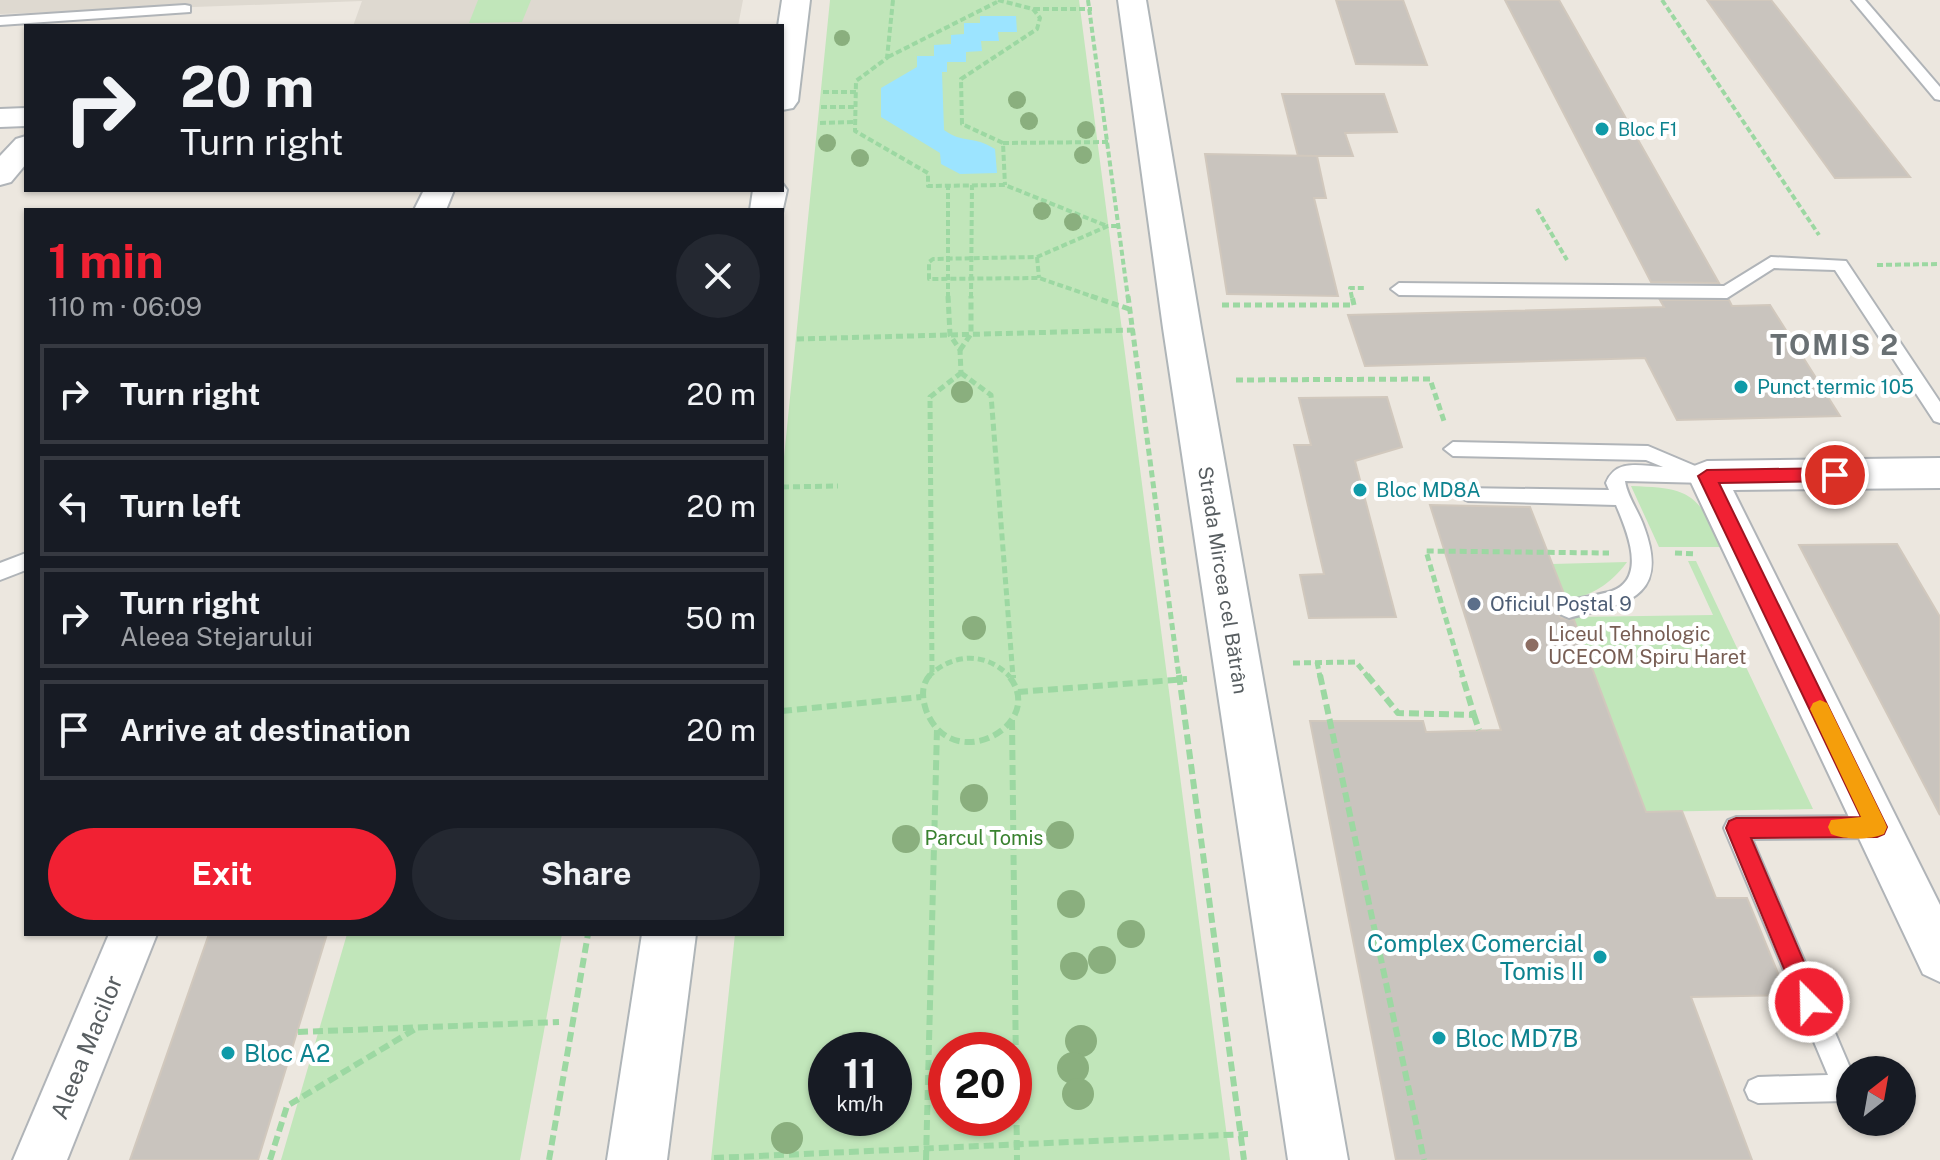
<!DOCTYPE html>
<html lang="en">
<head>
<meta charset="utf-8">
<style>
  body { margin:0; font-family:"Public Sans",sans-serif; background:#242831; color:#f1f3f6; height:100vh; display:flex; flex-direction:column; font-size:30px; white-space:nowrap }
  * { box-sizing:border-box; margin:0 }
  p { font-size:26px; color:#9ea1a6 }
  .icon { flex:none; width:44px; height:44px; fill:none; stroke:currentColor; stroke-width:2; stroke-linecap:round; stroke-linejoin:round }
  .map { position:relative; flex:1; overflow:hidden }
  .drawer { position:absolute; left:24px; top:208px; width:760px; height:728px; display:flex; flex-direction:column; background:#171b24; border-radius:0px; box-shadow:0 2px 6px #0004 }
  .drawer>* { flex:none }
  .top-card { position:absolute; left:24px; top:24px; width:760px; height:168px; border-radius:0px; box-shadow:0 2px 6px #0004; background:#171b24; color:#f1f3f6; overflow:hidden }
  .needle { width:52px; rotate:31deg }
  .tools { position:absolute; left:1836px; top:1056px; display:grid; gap:16px }
  .tools a { display:grid; place-items:center; width:80px; height:80px; border-radius:50%; background:#171b24; box-shadow:0 2px 6px #0004; font-size:40px }
  .speed { position:absolute; left:808px; top:1032px; display:flex; gap:16px; font-size:40px; font-weight:700; text-align:center }
  .speed>* { display:grid; place-content:center; width:104px; height:104px; border-radius:50%; background:#171b24; box-shadow:0 2px 6px #0004; line-height:1 }
  .speed small { font-size:20px; font-weight:400 }
  .speed .limit { border:12px solid #d22; background:#fff; color:#111 }
  .pin { position:absolute; display:grid; place-items:center; width:68px; height:68px; color:#fff; margin:-34px; border:4px solid #fff; border-radius:50%; box-shadow:0 2px 8px #0007 }
  .me { position:absolute; width:88px; margin:-44px; rotate:337deg; stroke-linejoin:round; filter:drop-shadow(0 0 6px #0008) }
  .turn { display:flex; align-items:center; gap:28px; height:168px; padding:0 24px; font-size:36px }
  .turn .icon { width:104px; height:104px; stroke-width:2.5 }
  .turn b { display:block; font-size:56px; line-height:68px }
  .round { display:grid; place-items:center; flex:none; width:84px; height:84px; border-radius:42px; background:#242831 }
  .head { display:flex; align-items:center; justify-content:space-between; height:136px; padding:0 24px }
  h1 { font-size:48px; font-weight:700; line-height:60px; color:#f12133 }
  .button { display:flex; gap:16px; margin-top:auto; padding:16px 24px }
  .button a { flex:1; height:92px; border-radius:48px; background:#f12133; color:#fff; font-size:32px; font-weight:700; line-height:92px; text-align:center }
  .button a+a { background:#242831; color:#f1f3f6 }
  ul { padding:0; list-style:none }
  li { display:flex; align-items:center; gap:24px; height:100px; margin:0 16px 12px; padding:0 8px; border:4px solid #363941; border-radius:0px }
  li div { flex:1 }
  li b { display:block; font-size:30px }
  li em { font-style:normal }
  .map>svg:first-child { display:block }
  .education { fill:#ded9d0 }
  .green { fill:#c1e6ba; fill-rule:evenodd }
  .water { fill:#9ce4ff }
  .building { fill:#c9c4be; stroke:#d1c8bd; stroke-width:2 }
  .lines { fill:none; stroke-linecap:round; stroke-linejoin:round }
  .service-casing { stroke:#b0b4b8; stroke-width:4 }
  .minor-casing { stroke:#b0b4b8; stroke-width:4 }
  .secondary-casing { stroke:#afb5b8; stroke-width:4 }
  .path-far2 { stroke:#9cd8a2; stroke-width:4; stroke-dasharray:6 3; stroke-linecap:butt }
  .path-far1 { stroke:#9cd8a2; stroke-width:5; stroke-dasharray:7 4; stroke-linecap:butt }
  .path { stroke:#9cd8a2; stroke-width:6; stroke-dasharray:10 5; stroke-linecap:butt }
  .service { fill:#fff; fill-rule:evenodd }
  .minor { fill:#fff; fill-rule:evenodd }
  .secondary { fill:#fff; fill-rule:evenodd }
  .tree { fill:#8aaf7e }
  .route { fill:#f12133; stroke:#9d1521; stroke-width:2 }
  .slow { fill:#f59e0b }
  .culture-dot { fill:#0f9aa8; stroke:#fff; stroke-width:3 }
  .service-dot { fill:#5c6f8a; stroke:#fff; stroke-width:3 }
  .education-dot { fill:#8d6e63; stroke:#fff; stroke-width:3 }
  .labels { text-anchor:middle; dominant-baseline:central; stroke-width:8; stroke-linejoin:round; paint-order:stroke }
  .far-culture-label { font-size:18px; fill:#0d838f; stroke:#fff; text-anchor:start }
  .culture-label { font-size:20px; fill:#0d838f; stroke:#fff; text-anchor:start }
  .street-label { font-size:20px; fill:#585e61; stroke:#fff }
  .service-label { font-size:20px; fill:#4e5e75; stroke:#fff; text-anchor:start }
  .education-label { font-size:20px; fill:#785e54; stroke:#fff; text-anchor:start }
  .park-label { font-size:20px; fill:#39822f; stroke:#fff }
  .near-culture-label { font-size:24px; fill:#0d838f; stroke:#fff; text-anchor:start }
  .near-street-label { font-size:24px; fill:#585e61; stroke:#fff }
  .district-label { font-size:28px; font-weight:bold; letter-spacing:2px; fill:#697073; stroke:#fff }
</style>
</head>
<body>
<div class="map">
<svg width="1940" height="1160" viewBox="0 0 1940 1160">
  <rect width="100%" height="100%" fill="#ece7df"/>
  <polygon class="education" points="0,0 743,0 738,26 353,26 362,1 0,14"/>
  <g class="green">
    <polygon points="478,0 531,0 522,22 469,23"/>
    <path d="M830 0H1079L1230 1160H711L735 934H782V477ZM826 1050H894V1118H826ZM946 1050H1014V1118H946Z"/>
    <path d="M1631 486C1693 488 1696 494 1724 547H1659Z"/>
    <polygon points="1688,561 1696,561 1813,809 1646,812 1573,617 1713,615"/>
    <path d="M1627 562C1610 585 1593 594 1567 601L1552 564Z"/>
    <polygon points="347,934 562,934 520,1160 281,1160"/>
  </g>
  <path class="water" d="M980 16H1016L1017 32H998L999 41H981L982 51 966 52V62H947V72H942L944 130C963 144 973 135 995 149L997 173 960 174 941 164 940 153 881 117V88L917 67V56H934V45L951 44V35L964 34V23H980Z"/>
  <g class="building">
    <polygon points="1336,0 1403,0 1427,65 1356,64"/>
    <polygon points="1505,0 1559,0 1719,283 1651,282"/>
    <polygon points="1707,0 1771,0 1910,177 1835,178"/>
    <polygon points="1282,94 1384,94 1397,132 1345,133 1353,156 1298,156"/>
    <polygon points="1205,154 1317,156 1326,198 1314,198 1338,296 1227,294"/>
    <polygon points="1660,300 1729,300 1732,306 1770,305 1840,416 1677,420 1645,358 1365,366 1348,315 1664,307"/>
    <polygon points="1387,397 1402,447 1355,461 1396,617 1309,618 1300,575 1324,574 1294,445 1311,445 1299,398"/>
    <polygon points="1430,505 1530,507 1566,599 1559,602 1556,610 1561,618 1574,620 1646,812 1682,811 1716,898 1747,898 1787,995 1691,997 1752,1160 1396,1160 1310,721 1423,721 1426,732 1501,730"/>
    <polygon points="1897,544 1940,617 1940,815 1799,545"/>
    <polygon points="209,934 327,934 258,1160 130,1160"/>
  </g>
  <g class="lines">
    <g class="service-casing">
      <g id="service">
        <polygon points="1852,0 1865,0 1940,87 1940,100 1935,99"/>
        <polygon points="185,5 190,6 190,12 0,25 0,17"/>
        <polygon points="1771,257 1846,261 1940,402 1940,423 1934,421 1835,270 1774,268 1727,298 1399,295 1391,289 1399,283 1724,286"/>
        <path d="M1453 442 1648 446 1700 468 1714 471 1716 476 1707 483 1625 481C1627 496 1639 512 1644 527 1671 600 1623 604 1569 618L1562 615 1559 609 1562 603C1578 597 1596 596 1612 591 1648 578 1626 529 1616 505L1468 501 1461 498 1459 493 1461 488 1609 490 1606 483C1616 458 1640 466 1663 467L1646 460 1453 456 1444 449Z"/>
        <polygon points="26,553 26,570 0,580 0,563"/>
        <polygon points="1877,816 1885,819 1888,827 1885,835 1877,838 1752,839 1851,1070 1850,1099 1846,1101 1758,1103 1749,1099 1745,1090 1749,1081 1758,1077 1828,1075 1724,828 1728,820 1736,817"/>
      </g>
    </g>
    <g class="minor-casing">
      <g id="minor">
        <polygon points="26,108 26,126 0,127 0,109"/>
        <polygon points="26,136 26,164 11,182 0,185 0,156 16,139"/>
        <polygon points="424,190 454,190 446,210 414,210"/>
        <polygon points="1940,458 1940,488 1733,490 1940,905 1940,982 1923,974 1688,476 1694,466 1707,461"/>
        <polygon points="109,934 157,934 67,1160 13,1160"/>
      </g>
    </g>
    <g class="secondary-casing">
      <g id="secondary">
        <polygon points="782,0 810,0 798,101 793,108 782,110 782,26 778,26"/>
        <polygon points="1118,0 1146,0 1201,328 1348,1160 1288,1160 1163,328"/>
        <polygon points="782,183 787,190 782,213 782,210 750,210 753,190 782,190"/>
        <polygon points="642,934 696,934 667,1160 607,1160"/>
      </g>
    </g>
    <g class="path-far2">
      <polyline points="893,0 887,58 856,81 855,131 928,173 928,186 1005,185 1107,226"/>
      <polyline points="998,0 1033,9 1040,18 1037,29 961,79 962,124 1003,143 1005,185"/>
      <polyline points="1088,0 1128,298"/>
      <polyline points="1662,0 1819,235"/>
      <polyline points="1034,9 1092,9"/>
      <polyline points="888,57 997,2"/>
      <polyline points="823,92 856,92"/>
      <polyline points="821,107 856,107"/>
      <polyline points="820,123 856,122"/>
      <polyline points="1003,143 1110,142"/>
      <polyline points="1537,209 1567,260"/>
      <polyline points="1037,257 1039,278"/>
      <polyline points="1877,265 1940,264"/>
      <polyline points="948,298 948,185"/>
      <polyline points="971,298 972,185"/>
      <polyline points="1097,298 1039,278 929,279 929,262 933,259 1037,257 1108,226 1118,226"/>
      <polyline points="1352,298 1350,288 1366,288"/>
    </g>
    <g class="path-far1">
      <polyline points="948,296 950,335 960,350 961,373"/>
      <polyline points="1091,296 1132,310"/>
      <polyline points="1128,296 1179,677"/>
      <polyline points="1222,305 1354,305 1352,296"/>
      <polyline points="797,339 1136,330"/>
      <polyline points="960,350 971,334 971,296"/>
      <polyline points="961,373 991,395 1013,677"/>
      <polyline points="1236,380 1430,379 1445,424"/>
      <polyline points="782,487 838,486"/>
      <polyline points="1675,553 1697,554"/>
      <polyline points="1317,662 1320,677"/>
      <polyline points="1293,663 1356,662 1368,677"/>
      <polyline points="932,672 930,397 961,373"/>
      <path d="M928 677C952 653 986 651 1010 677"/>
      <polyline points="1463,677 1426,551 1609,553"/>
    </g>
    <g class="path">
      <path d="M930 675C921 684 922 698 926 710 951 778 1050 724 1008 675"/>
      <polyline points="1013,675 1013,678"/>
      <polyline points="1179,675 1244,1160"/>
      <polyline points="1320,675 1424,1160"/>
      <polyline points="1367,675 1398,713 1474,715 1462,675"/>
      <polyline points="1018,692 1187,679"/>
      <polyline points="782,711 921,697"/>
      <polyline points="1474,715 1479,730"/>
      <polyline points="1012,720 1017,1160"/>
      <polyline points="298,1032 559,1022"/>
      <polyline points="714,1158 1248,1134"/>
      <polyline points="270,1160 287,1106 417,1028"/>
      <polyline points="549,1160 588,934"/>
      <polyline points="926,1160 937,729"/>
    </g>
    <use href="#service" class="service"/>
    <use href="#minor" class="minor"/>
    <use href="#secondary" class="secondary"/>
  </g>
  <g class="tree">
    <circle cx="842" cy="38" r="8"/>
    <circle cx="1017" cy="100" r="9"/>
    <circle cx="1029" cy="121" r="9"/>
    <circle cx="1086" cy="130" r="9"/>
    <circle cx="827" cy="143" r="9"/>
    <circle cx="1083" cy="155" r="9"/>
    <circle cx="860" cy="158" r="9"/>
    <circle cx="1042" cy="211" r="9"/>
    <circle cx="1073" cy="222" r="9"/>
    <circle cx="962" cy="392" r="11"/>
    <circle cx="974" cy="628" r="12"/>
    <circle cx="974" cy="798" r="14"/>
    <circle cx="1060" cy="835" r="14"/>
    <circle cx="906" cy="839" r="14"/>
    <circle cx="1071" cy="904" r="14"/>
    <circle cx="1131" cy="934" r="14"/>
    <circle cx="1102" cy="960" r="14"/>
    <circle cx="1074" cy="966" r="14"/>
    <circle cx="1081" cy="1041" r="16"/>
    <circle cx="1073" cy="1068" r="16"/>
    <circle cx="1078" cy="1094" r="16"/>
    <circle cx="787" cy="1138" r="16"/>
  </g>
  <polygon class="route" points="1835,468 1843,475 1835,481 1719,483 1887,827 1884,834 1877,837 1751,838 1821,1002 1817,1010 1809,1013 1801,1010 1726,828 1729,821 1736,818 1861,817 1698,476 1707,470"/>
  <path class="slow" d="M1820 700 1827 703 1884 820 1887 827 1884 834C1870 840 1845 840 1831 834L1828 827 1831 820 1861 817 1810 709 1813 703Z"/>
  <g class="culture-dot">
    <circle cx="1602" cy="129" r="8"/>
    <circle cx="1741" cy="387" r="8"/>
    <circle cx="1360" cy="490" r="8"/>
    <circle cx="1600" cy="957" r="8"/>
    <circle cx="1439" cy="1038" r="8"/>
    <circle cx="228" cy="1053" r="8"/>
  </g>
  <circle class="service-dot" cx="1474" cy="604" r="8"/>
  <circle class="education-dot" cx="1532" cy="645" r="8"/>
  <g class="labels">
    <g class="far-culture-label">
      <text x="1618" y="129">Bloc F1</text>
    </g>
    <g class="culture-label">
      <text x="1757" y="387">Punct termic 105</text>
      <text x="1376" y="490">Bloc MD8A</text>
    </g>
    <g class="street-label">
      <text transform="translate(1223 580) rotate(81)">Strada Mircea cel Bătrân</text>
    </g>
    <g class="service-label">
      <text x="1490" y="604">Oficiul Poștal 9</text>
    </g>
    <g class="education-label">
      <text x="1548" y="634">Liceul Tehnologic<tspan x="1548" dy="23">UCECOM Spiru Haret</tspan></text>
    </g>
    <g class="park-label">
      <text x="984" y="838">Parcul Tomis</text>
    </g>
    <g class="near-culture-label">
      <text x="1584" y="943" text-anchor="end">Complex Comercial<tspan x="1584" dy="28">Tomis II</tspan></text>
      <text x="1455" y="1038">Bloc MD7B</text>
      <text x="244" y="1053">Bloc A2</text>
    </g>
    <g class="near-street-label">
      <text transform="translate(86 1047) rotate(-68)">Aleea Macilor</text>
    </g>
    <g class="district-label">
      <text x="1835" y="344">TOMIS 2</text>
    </g>
  </g>
</svg>
<div class="tools">
<a><svg class="needle" viewBox="-14 -14 28 28"><path d="M0-13l5 13h-10z" fill="#e53935"/><path d="M0 13l5-13h-10z" fill="#9ea1a6"/></svg></a>
</div>
<div class="speed"><div>11<small>km/h</small></div><div class="limit">20</div></div>
<div class="pin" style="left:1835px;top:475px;background:#d93025"><svg class="icon" aria-label="arrive" viewBox="0 0 24 24"><path d="M6 21V4h12l-3 4 3 4H6"/></svg></div>
<svg class="me" style="left:1809px;top:1002px" viewBox="-20 -20 40 40"><circle r="17" fill="#f12133" stroke="#fff" stroke-width="3"/><path d="M0-11L8 9 0 5-8 9z" fill="#fff"/></svg>
<div class="top-card">
<div class="turn"><svg class="icon" aria-label="right" viewBox="0 0 24 24"><path d="M7 20v-9h11M14 6l5 5-5 5"/></svg><div><b>20 m</b>Turn right</div></div>
</div>
<section class="drawer">
<div class="head"><div><h1>1 min</h1><p>110 m · 06:09</p></div><a class="round"><svg class="icon" aria-label="close" viewBox="0 0 24 24"><path d="M6 6l12 12M18 6L6 18"/></svg></a></div>
<ul>
<li><svg class="icon" aria-label="right" viewBox="0 0 24 24"><path d="M7 20v-9h11M14 6l5 5-5 5"/></svg><div><b>Turn right</b></div><em>20 m</em></li>
<li><svg class="icon" aria-label="left" viewBox="0 0 24 24"><path d="M17 20v-9H6M10 6l-5 5 5 5"/></svg><div><b>Turn left</b></div><em>20 m</em></li>
<li><svg class="icon" aria-label="right" viewBox="0 0 24 24"><path d="M7 20v-9h11M14 6l5 5-5 5"/></svg><div><b>Turn right</b><p>Aleea Stejarului</p></div><em>50 m</em></li>
<li><svg class="icon" aria-label="arrive" viewBox="0 0 24 24"><path d="M6 21V4h12l-3 4 3 4H6"/></svg><div><b>Arrive at destination</b></div><em>20 m</em></li>
</ul>
<div class="button"><a>Exit</a><a>Share</a></div>
</section>
</div>
</body>
</html>
